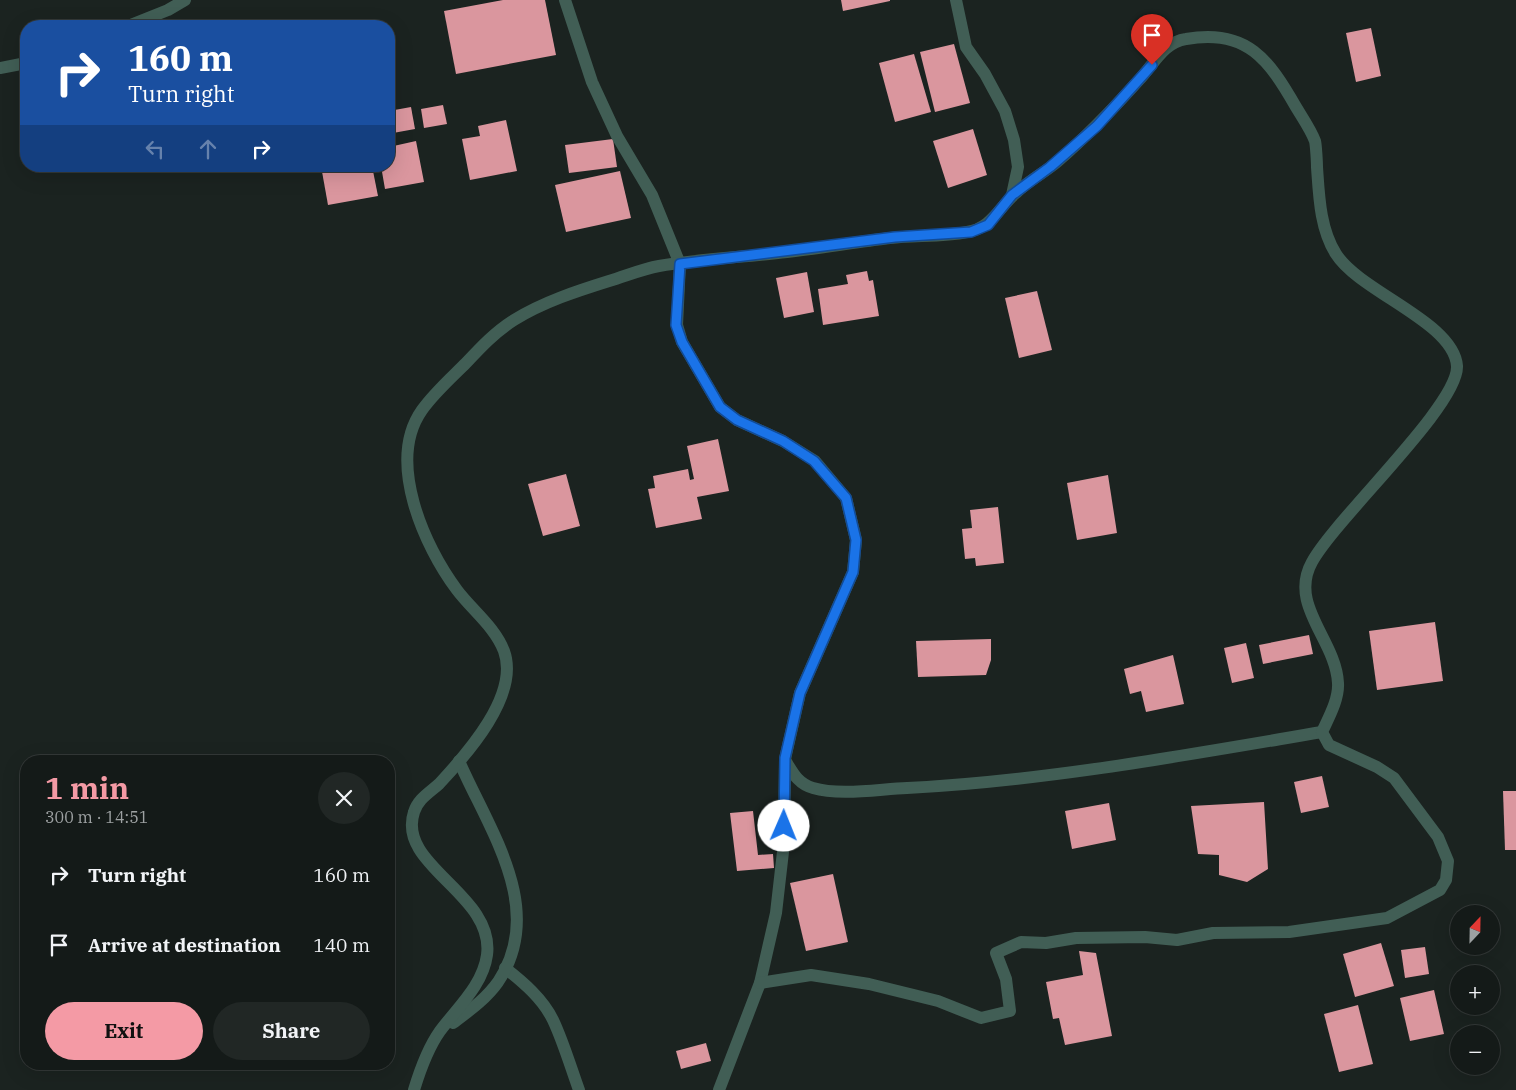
<!DOCTYPE html>
<html lang="en">
<head>
<meta charset="utf-8">
<style>
  body { margin:0; font-family:"IBM Plex Serif",serif; background:#212725; color:#f1f3f6; height:100vh; display:flex; flex-direction:column; font-size:19px; white-space:nowrap }
  * { box-sizing:border-box; margin:0 }
  p { font-size:16px; color:#9da1a2 }
  .icon { flex:none; width:28px; height:28px; fill:none; stroke:currentColor; stroke-width:2; stroke-linecap:round; stroke-linejoin:round }
  .map { position:relative; flex:1; overflow:hidden }
  .drawer { position:absolute; left:20px; top:755px; width:375px; height:315px; display:flex; flex-direction:column; background:#141a18; border-radius:20px; box-shadow:0 5px 20px #0002,0 0 0 1px #333837 }
  .drawer>* { flex:none }
  .banner { position:absolute; left:20px; top:20px; width:375px; height:152px; border-radius:20px; box-shadow:0 5px 20px #0002,0 0 0 1px #333837; background:#1a4fa0; color:#fff; overflow:hidden }
  .needle { width:32px; rotate:22deg }
  .fabs { position:absolute; left:1450px; top:905px; display:grid; gap:10px }
  .fabs a { display:grid; place-items:center; width:50px; height:50px; border-radius:50%; background:#141a18; box-shadow:0 5px 20px #0002,0 0 0 1px #333837; font-size:25px }
  .pin { position:absolute; display:grid; place-items:center; width:42px; height:42px; color:#fff; margin:-51px -21px; border-radius:50% 50% 50% 0; rotate:-45deg; box-shadow:0 0 5px #0007 }
  .pin .icon { rotate:45deg }
  .me { position:absolute; width:55px; margin:-28px; rotate:1deg; stroke-linejoin:round; filter:drop-shadow(0 0 4px #0008) }
  .turn { display:flex; align-items:center; gap:18px; height:105px; padding:0 25px; font-size:22px }
  .turn .icon { width:65px; height:65px; stroke-width:2.5 }
  .turn b { display:block; font-size:35px; line-height:42px }
  .lanes { display:flex; align-items:center; height:48px; padding:0 25px; background:#0003; justify-content:center; gap:25px; direction:ltr }
  .lanes .off { opacity:.35 }
  .round { display:grid; place-items:center; flex:none; width:52px; height:52px; border-radius:26px; background:#212725 }
  .summary { display:flex; align-items:center; justify-content:space-between; height:85px; padding:0 25px }
  h1 { font-size:30px; font-weight:700; line-height:38px; color:#f49aa5 }
  .primary-button { display:flex; gap:10px; margin-top:auto; padding:10px 25px }
  .primary-button a { flex:1; height:58px; border-radius:30px; background:#f49aa5; color:#111; font-size:20px; font-weight:700; line-height:58px; text-align:center }
  .primary-button a+a { background:#212725; color:#f1f3f6 }
  ul { padding:0; list-style:none }
  li { display:flex; align-items:center; gap:15px; height:70px; padding:0 25px }
  li div { flex:1 }
  li b { display:block; font-size:19px }
  li em { font-style:normal }
  .map>svg:first-child { display:block }
  .building { fill:#da969e }
  .lines { fill:none; stroke-linecap:round; stroke-linejoin:round }
  .street { stroke:#415e55; stroke-width:12 }
  .route-casing { stroke:#114b97; stroke-width:12 }
  .route { stroke:#1a73e8; stroke-width:9 }
</style>
</head>
<body>
<div class="map">
<svg width="1516" height="1090" viewBox="0 0 1516 1090">
  <rect width="100%" height="100%" fill="#1b2320"/>
  <g class="building">
    <polygon points="503,0 545,0 556,55 456,74 444,11"/>
    <polygon points="841,0 890,0 890,1 843,11"/>
    <polygon points="1371,28 1381,76 1356,82 1346,33"/>
    <polygon points="954,44 970,103 935,112 920,52"/>
    <polygon points="914,54 931,112 895,122 879,63"/>
    <polygon points="443,105 447,124 424,128 421,109"/>
    <polygon points="411,107 415,129 393,133 389,111"/>
    <polygon points="506,120 517,171 470,180 462,139 480,136 478,126"/>
    <polygon points="973,129 987,175 948,188 933,141"/>
    <polygon points="613,139 617,167 569,173 565,145"/>
    <polygon points="416,141 424,182 385,189 381,166 389,166 389,147"/>
    <polygon points="321,166 372,166 378,196 328,205"/>
    <polygon points="620,171 631,218 566,232 555,185"/>
    <polygon points="867,271 869,281 873,280 879,316 823,325 818,289 848,284 846,275"/>
    <polygon points="807,272 814,312 784,318 776,278"/>
    <polygon points="1037,291 1052,350 1019,358 1005,298"/>
    <polygon points="718,439 729,491 697,497 702,519 656,528 648,489 655,488 653,476 688,469 690,480 694,479 687,446"/>
    <polygon points="566,474 580,526 543,536 528,484"/>
    <polygon points="1108,475 1117,533 1077,540 1067,483"/>
    <polygon points="998,507 1004,563 976,566 975,558 965,559 962,529 972,528 970,510"/>
    <polygon points="1435,622 1443,681 1377,690 1369,631"/>
    <polygon points="1309,635 1313,654 1263,664 1259,645"/>
    <polygon points="991,639 991,660 986,675 918,677 916,641"/>
    <polygon points="1246,643 1254,678 1232,683 1224,648"/>
    <polygon points="1173,655 1184,704 1146,712 1141,691 1130,694 1124,669"/>
    <polygon points="1322,776 1329,807 1301,813 1294,782"/>
    <polygon points="1503,791 1516,791 1516,850 1505,850"/>
    <polygon points="1264,802 1268,869 1247,882 1219,875 1219,855 1198,854 1191,806"/>
    <polygon points="1109,803 1116,840 1072,849 1065,811"/>
    <polygon points="753,811 758,855 773,854 774,868 737,871 730,813"/>
    <polygon points="833,874 848,942 806,951 790,883"/>
    <polygon points="1381,943 1394,986 1355,997 1343,954"/>
    <polygon points="1425,947 1429,974 1405,978 1401,950"/>
    <polygon points="1079,951 1096,953 1112,1036 1065,1045 1059,1018 1053,1019 1046,982 1083,975"/>
    <polygon points="1434,990 1444,1034 1410,1041 1400,998"/>
    <polygon points="1358,1005 1373,1064 1339,1072 1324,1014"/>
    <polygon points="706,1043 711,1061 681,1069 676,1051"/>
  </g>
  <g class="lines">
    <g class="street">
      <polyline points="565,0 592,82 617,136 652,195 680,264 677,325 682,342 720,407 737,420 783,441 815,461 846,498 856,540 853,572 800,693 785,759 784,843 776,913 760,983 719,1090"/>
      <polyline points="956,0 966,47 985,74 1005,111 1014,140 1018,167 1012,195"/>
      <polyline points="128,26 168,10 185,0"/>
      <polyline points="0,68 26,63"/>
      <path d="M785 760C793 773 798 784 813 788 840 796 879 789 907 788 1045 781 1186 755 1322 732"/>
      <path d="M505 968C523 982 543 999 553 1020 563 1041 571 1068 579 1090"/>
      <path d="M453 1023C469 1011 486 999 498 982 547 909 489 830 459 761"/>
      <path d="M414 1090C420 1070 428 1048 440 1031 457 1008 483 985 487 955 495 894 396 866 414 812 418 799 429 793 439 784 467 754 520 695 504 651 495 627 472 610 457 590 424 546 386 461 422 410 434 393 451 378 466 363 481 347 495 332 514 320 543 302 577 291 609 281 626 276 642 269 659 266 701 259 745 257 787 252 822 248 856 242 890 238 915 235 942 237 967 232 992 228 998 208 1016 193 1028 181 1044 173 1057 162 1087 136 1113 109 1139 80 1154 64 1164 42 1186 39 1247 28 1269 60 1296 107 1302 117 1311 130 1315 141 1316 145 1317 162 1317 167 1319 196 1320 229 1336 254 1360 292 1454 322 1457 366 1459 405 1336 518 1312 562 1288 605 1336 640 1338 683 1339 699 1329 717 1322 732L1329 745 1377 767 1394 778 1438 837 1448 861 1446 880 1440 890 1387 918 1289 932 1213 933 1177 940 1145 937 1076 938 1046 943 1021 942 996 953 1006 979 1010 1011 981 1018 938 1001 869 984 811 975 760 983"/>
    </g>
  </g>
  <g class="lines">
    <g class="route-casing">
      <polyline id="route" points="784,826 785,758 800,693 853,572 856,540 846,498 814,461 783,441 737,420 720,407 682,342 676,325 680,264 895,237 971,232 988,225 1012,195 1050,167 1097,126 1152,65"/>
    </g>
    <use href="#route" class="route"/>
  </g>
</svg>
<div class="fabs">
<a><svg class="needle" viewBox="-14 -14 28 28"><path d="M0-13l5 13h-10z" fill="#e53935"/><path d="M0 13l5-13h-10z" fill="#9da1a2"/></svg></a>
<a>+</a>
<a>−</a>
</div>
<div class="pin" style="left:1152px;top:65px;background:#d93025"><svg class="icon" aria-label="arrive" viewBox="0 0 24 24"><path d="M6 21V4h12l-3 4 3 4H6"/></svg></div>
<svg class="me" style="left:784px;top:826px" viewBox="-20 -20 40 40"><circle r="19" fill="#fff"/><path d="M0-13L10 11 0 6-10 11z" fill="#1a73e8"/></svg>
<div class="banner">
<div class="turn"><svg class="icon" aria-label="right" viewBox="0 0 24 24"><path d="M7 20v-9h11M14 6l5 5-5 5"/></svg><div><b>160 m</b>Turn right</div></div>
<div class="lanes"><svg class="icon off" aria-label="left" viewBox="0 0 24 24"><path d="M17 20v-9H6M10 6l-5 5 5 5"/></svg><svg class="icon off" aria-label="ahead" viewBox="0 0 24 24"><path d="M12 20V5M6 11l6-6 6 6"/></svg><svg class="icon" aria-label="right" viewBox="0 0 24 24"><path d="M7 20v-9h11M14 6l5 5-5 5"/></svg></div>
</div>
<section class="drawer">
<div class="summary"><div><h1>1 min</h1><p>300 m · 14:51</p></div><a class="round"><svg class="icon" aria-label="close" viewBox="0 0 24 24"><path d="M6 6l12 12M18 6L6 18"/></svg></a></div>
<ul>
<li><svg class="icon" aria-label="right" viewBox="0 0 24 24"><path d="M7 20v-9h11M14 6l5 5-5 5"/></svg><div><b>Turn right</b></div><em>160 m</em></li>
<li><svg class="icon" aria-label="arrive" viewBox="0 0 24 24"><path d="M6 21V4h12l-3 4 3 4H6"/></svg><div><b>Arrive at destination</b></div><em>140 m</em></li>
</ul>
<div class="primary-button"><a>Exit</a><a>Share</a></div>
</section>
</div>
</body>
</html>
